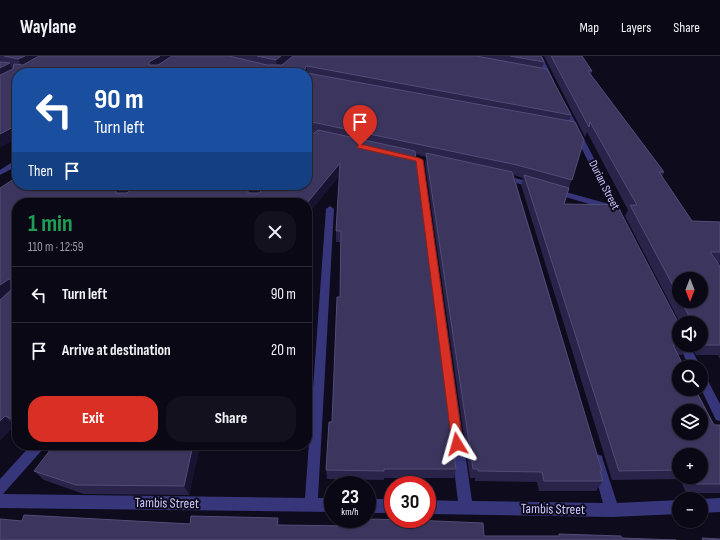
<!DOCTYPE html>
<html lang="en">
<head>
<meta charset="utf-8">
<style>
  body { margin:0; font-family:"Sofia Sans Condensed",sans-serif; background:#13111e; color:#f1f3f6; height:100vh; display:flex; flex-direction:column; font-size:15px; white-space:nowrap }
  * { box-sizing:border-box; margin:0 }
  p { font-size:13px; color:#999aa0 }
  .icon { flex:none; width:22px; height:22px; fill:none; stroke:currentColor; stroke-width:2; stroke-linecap:round; stroke-linejoin:round }
  .map { position:relative; flex:1; overflow:hidden }
  .sheet { position:absolute; left:12px; top:142px; width:300px; height:252px; display:flex; flex-direction:column; background:#0a0815; border-radius:16px; box-shadow:0 1px 3px #0004,0 0 0 1px #2a2934 }
  .sheet>* { flex:none }
  .top-card { position:absolute; left:12px; top:12px; width:300px; height:122px; border-radius:16px; box-shadow:0 1px 3px #0004,0 0 0 1px #2a2934; background:#1a4fa0; color:#fff; overflow:hidden }
  .needle { width:26px; rotate:180deg }
  .controls { position:absolute; left:672px; top:216px; display:grid; gap:8px }
  .controls a { display:grid; place-items:center; width:36px; height:36px; border-radius:50%; background:#0a0815; box-shadow:0 1px 3px #0004,0 0 0 1px #2a2934; font-size:20px }
  .speed { position:absolute; left:324px; top:420px; display:flex; gap:8px; font-size:20px; font-weight:700; text-align:center }
  .speed>* { display:grid; place-content:center; width:52px; height:52px; border-radius:50%; background:#0a0815; box-shadow:0 1px 3px #0004,0 0 0 1px #2a2934; line-height:1 }
  .speed small { font-size:10px; font-weight:400 }
  .speed .limit { border:6px solid #d22; background:#fff; color:#111 }
  .pin { position:absolute; display:grid; place-items:center; width:34px; height:34px; color:#fff; margin:-41px -17px; border-radius:50% 50% 50% 0; rotate:-45deg; box-shadow:0 0 4px #0007 }
  .pin .icon { rotate:45deg }
  .me { position:absolute; width:44px; margin:-22px; rotate:352deg; stroke-linejoin:round; filter:drop-shadow(0 0 3px #0008) }
  .turn { display:flex; align-items:center; gap:14px; height:84px; padding:0 16px; font-size:18px }
  .turn .icon { width:52px; height:52px; stroke-width:2.5 }
  .turn b { display:block; font-size:28px; line-height:34px }
  .then { display:flex; align-items:center; height:38px; padding:0 16px; background:#0003; gap:8px; font-size:15px }
  .round { display:grid; place-items:center; flex:none; width:42px; height:42px; border-radius:16px; background:#13111e }
  .summary { display:flex; align-items:center; justify-content:space-between; height:68px; padding:0 16px }
  h1 { font-size:24px; font-weight:700; line-height:30px; color:#1e9e55 }
  .cta { display:flex; gap:8px; margin-top:auto; padding:8px 16px }
  .cta a { flex:1; height:46px; border-radius:16px; background:#d93025; color:#fff; font-size:16px; font-weight:700; line-height:46px; text-align:center }
  .cta a+a { background:#13111e; color:#f1f3f6 }
  ul { padding:0; list-style:none }
  li { display:flex; align-items:center; gap:12px; height:56px; padding:0 16px; border-top:1px solid #2a2934 }
  li div { flex:1 }
  li b { display:block; font-size:15px }
  li em { font-style:normal }
  header { display:flex; align-items:center; gap:24px; box-sizing:border-box; height:56px; padding:0 20px; background:#0a0815; border-bottom:1px solid #2a2934 }
  header strong { font-size:19px }
  nav { display:flex; gap:22px; margin-inline-start:auto; font-size:14px }
  .map>svg:first-child { display:block }
  .lines { fill:none; stroke-linecap:round; stroke-linejoin:round }
  .minor { fill:#37367b; fill-rule:evenodd }
  .tertiary { fill:#37367b; fill-rule:evenodd }
  .wall { fill:#2a244b; fill-rule:evenodd }
  .shaded-wall { fill:#181330 }
  .building { fill:#3c365e; stroke:#524c77; fill-rule:evenodd }
  .route { fill:#d93025; stroke:#8d1f18 }
  .labels { text-anchor:middle; dominant-baseline:central; stroke-width:4; stroke-linejoin:round; paint-order:stroke }
  .street-label { font-size:12px; fill:#ccc7ff; stroke:#0e0b1c }
  .near-street-label { font-size:14px; fill:#ccc7ff; stroke:#0e0b1c }
</style>
</head>
<body>
<header>
<strong>Waylane</strong>
<nav><a>Map</a><a>Layers</a><a>Share</a></nav>
</header>
<div class="map">
<svg width="720" height="484" viewBox="0 0 720 484">
  <rect width="100%" height="100%" fill="#0e0b1c"/>
  <g class="lines">
    <g class="minor">
      <polygon points="536,0 542,0 554,25 553,26 548,25"/>
      <polygon points="564,48 567,50 621,155 620,157 614,157 613,155 552,137 551,135 555,133 609,148 561,50"/>
      <polygon points="416,102 419,102 423,104 472,445 603,447 591,404 592,400 597,398 602,400 603,404 617,447 679,444 679,458 612,461 427,458 427,444 458,445 415,104"/>
      <polygon points="500,119 503,119 538,128 539,130 538,132 535,132 500,123"/>
      <polygon points="330,150 334,153 318,442 333,442 333,456 0,452 0,423 31,389 45,389 43,393 3,438 305,442 326,153"/>
      <polygon points="679,288 689,289 701,311 689,311"/>
      <polygon points="701,317 705,319 720,348 720,365 716,364 701,333"/>
      <polygon points="720,442 720,456 701,457 701,443"/>
      <rect x="367" y="443" width="26" height="14"/>
    </g>
    <polygon class="tertiary" points="14,105 17,105 17,110 0,119 0,114"/>
  </g>
  <g class="wall">
    <path d="M0 0H541L544 6 542 12 571 59 569 65 584 84 564 148 679 268V289H690L682 299H678L714 369H720V437H686L680 423 612 424 521 129 523 122 514 119 602 415 600 417 603 425 596 435H539L537 426 475 425V422H470L425 108 426 101 415 98 456 413 454 422H384V424L327 423 326 414 332 366 340 241V186H336V175L340 119 307 159V147H17V371L14 370 0 384V132L16 122 13 118 17 115V129H266L258 137 307 129V17H17V82L0 91ZM308 76 314 77 308 82ZM679 399 701 421H679Z"/>
    <path d="M544 0H582L592 15 591 19 664 116 662 121 692 165 720 166V207H718L720 210V303L718 299H696L691 289H701V267H680L625 160 628 154 587 76 585 81ZM679 223 701 245H679Z"/>
    <polygon points="54,389 200,389 189,439 84,438 44,424 34,415"/>
  </g>
  <g class="shaded-wall">
    <polygon points="25,0 47,0 23,12 18,3"/>
    <polygon points="160,0 177,0 152,16 149,9 149,6"/>
    <polygon points="281,0 294,0 277,13 276,4"/>
    <polygon points="10,7 14,17 0,24 0,12"/>
    <polygon points="307,10 307,20 305,17 305,12"/>
    <polygon points="17,69 17,82 0,91 0,78"/>
    <polygon points="307,72 308,83 307,84"/>
    <polygon points="340,107 341,118 307,159 307,147"/>
    <polygon points="123,129 139,129 120,146 116,137 116,135"/>
    <polygon points="254,129 266,129 250,146 250,147 248,135"/>
    <polygon points="9,223 16,234 0,245 0,229"/>
    <polygon points="17,357 17,369 12,363"/>
    <polygon points="5,360 14,370 0,384 0,365"/>
    <polygon points="193,389 200,389 189,439 184,430"/>
    <polygon points="278,462 281,472 277,469"/>
  </g>
  <g class="building">
    <polygon points="4,0 25,0 18,3"/>
    <polygon points="39,0 160,0 149,6 149,9 158,9 172,0 229,0 267,9 282,9 293,0 476,0 547,13 571,59 307,10 305,12 305,15 306,17 17,17 17,69 0,78 0,19 13,13 14,8 23,9"/>
    <polygon points="257,0 281,0 276,4"/>
    <polygon points="510,0 541,0 544,6"/>
    <polygon points="551,0 582,0 592,15 588,15 664,116 659,116 692,165 720,166 720,196 710,196 720,210 720,289 704,289 701,283 701,267 688,267 688,258 681,245 701,245 701,223 679,223 679,241 630,149 637,149 590,66 589,71"/>
    <polygon points="0,6 10,7 0,12"/>
    <polygon points="307,17 575,66 584,84 572,124 517,109 307,65"/>
    <polygon points="318,74 415,95 456,413 384,413 384,415 326,414 329,366 332,366 337,241 340,241 341,175 336,175 340,107 307,147 17,147 17,357 12,363 5,360 0,365 0,244 11,234 11,223 9,223 0,229 0,132 17,121 17,129 123,129 116,135 116,137 127,137 137,129 254,129 248,135 248,137 259,137 267,129 307,129 307,82"/>
    <polygon points="426,97 512,116 602,415 600,415 603,425 544,425 542,416 478,415 478,413 473,413"/>
    <polygon points="17,115 17,119 13,118"/>
    <path d="M524 119 569 132 564 148 617 149 679 268V289H673L684 311H679V333H695L714 369H720V428H696L692 421H701V399H679V414L619 415ZM679 355H701V377H679Z"/>
    <polygon points="54,389 193,389 184,430 76,429 34,415"/>
    <polygon points="24,459 190,468 191,460 278,462 277,469 352,470 353,463 367,463 412,464 483,467 484,480 559,480 559,478 621,480 622,482 676,484 0,484 0,463 22,465"/>
    <polygon points="702,482 720,483 720,484 703,484"/>
  </g>
  <polygon class="route" points="360,88 419,102 423,104 463,388 461,392 457,394 453,392 452,388 416,105 358,92 357,90"/>
  <g class="labels">
    <g class="street-label">
      <text transform="translate(604 129) rotate(63)">Durian Street</text>
    </g>
    <g class="near-street-label">
      <text transform="translate(167 447) rotate(1)">Tambis Street</text>
      <text transform="translate(553 453) rotate(1)">Tambis Street</text>
    </g>
  </g>
</svg>
<div class="controls">
<a><svg class="needle" viewBox="-14 -14 28 28"><path d="M0-13l5 13h-10z" fill="#e53935"/><path d="M0 13l5-13h-10z" fill="#999aa0"/></svg></a>
<a><svg class="icon" aria-label="sound" viewBox="0 0 24 24"><path d="M4 9h4l5-4v14l-5-4H4zM17 9q2 3 0 6"/></svg></a>
<a><svg class="icon" aria-label="search" viewBox="0 0 24 24"><circle cx="10" cy="10" r="6"/><path d="M15 15l6 6"/></svg></a>
<a><svg class="icon" aria-label="layers" viewBox="0 0 24 24"><path d="M12 4l9 5-9 5-9-5zM3 14l9 5 9-5"/></svg></a>
<a>+</a>
<a>−</a>
</div>
<div class="speed"><div>23<small>km/h</small></div><div class="limit">30</div></div>
<div class="pin" style="left:360px;top:90px;background:#d93025"><svg class="icon" aria-label="arrive" viewBox="0 0 24 24"><path d="M6 21V4h12l-3 4 3 4H6"/></svg></div>
<svg class="me" style="left:457px;top:388px" viewBox="-20 -20 40 40"><path d="M0-17L14 15 0 8-14 15z" fill="#d93025" stroke="#fff" stroke-width="4"/></svg>
<div class="top-card">
<div class="turn"><svg class="icon" aria-label="left" viewBox="0 0 24 24"><path d="M17 20v-9H6M10 6l-5 5 5 5"/></svg><div><b>90 m</b>Turn left</div></div>
<div class="then">Then<svg class="icon" aria-label="arrive" viewBox="0 0 24 24"><path d="M6 21V4h12l-3 4 3 4H6"/></svg></div>
</div>
<section class="sheet">
<div class="summary"><div><h1>1 min</h1><p>110 m · 12:59</p></div><a class="round"><svg class="icon" aria-label="close" viewBox="0 0 24 24"><path d="M6 6l12 12M18 6L6 18"/></svg></a></div>
<ul>
<li><svg class="icon" aria-label="left" viewBox="0 0 24 24"><path d="M17 20v-9H6M10 6l-5 5 5 5"/></svg><div><b>Turn left</b></div><em>90 m</em></li>
<li><svg class="icon" aria-label="arrive" viewBox="0 0 24 24"><path d="M6 21V4h12l-3 4 3 4H6"/></svg><div><b>Arrive at destination</b></div><em>20 m</em></li>
</ul>
<div class="cta"><a>Exit</a><a>Share</a></div>
</section>
</div>
</body>
</html>
